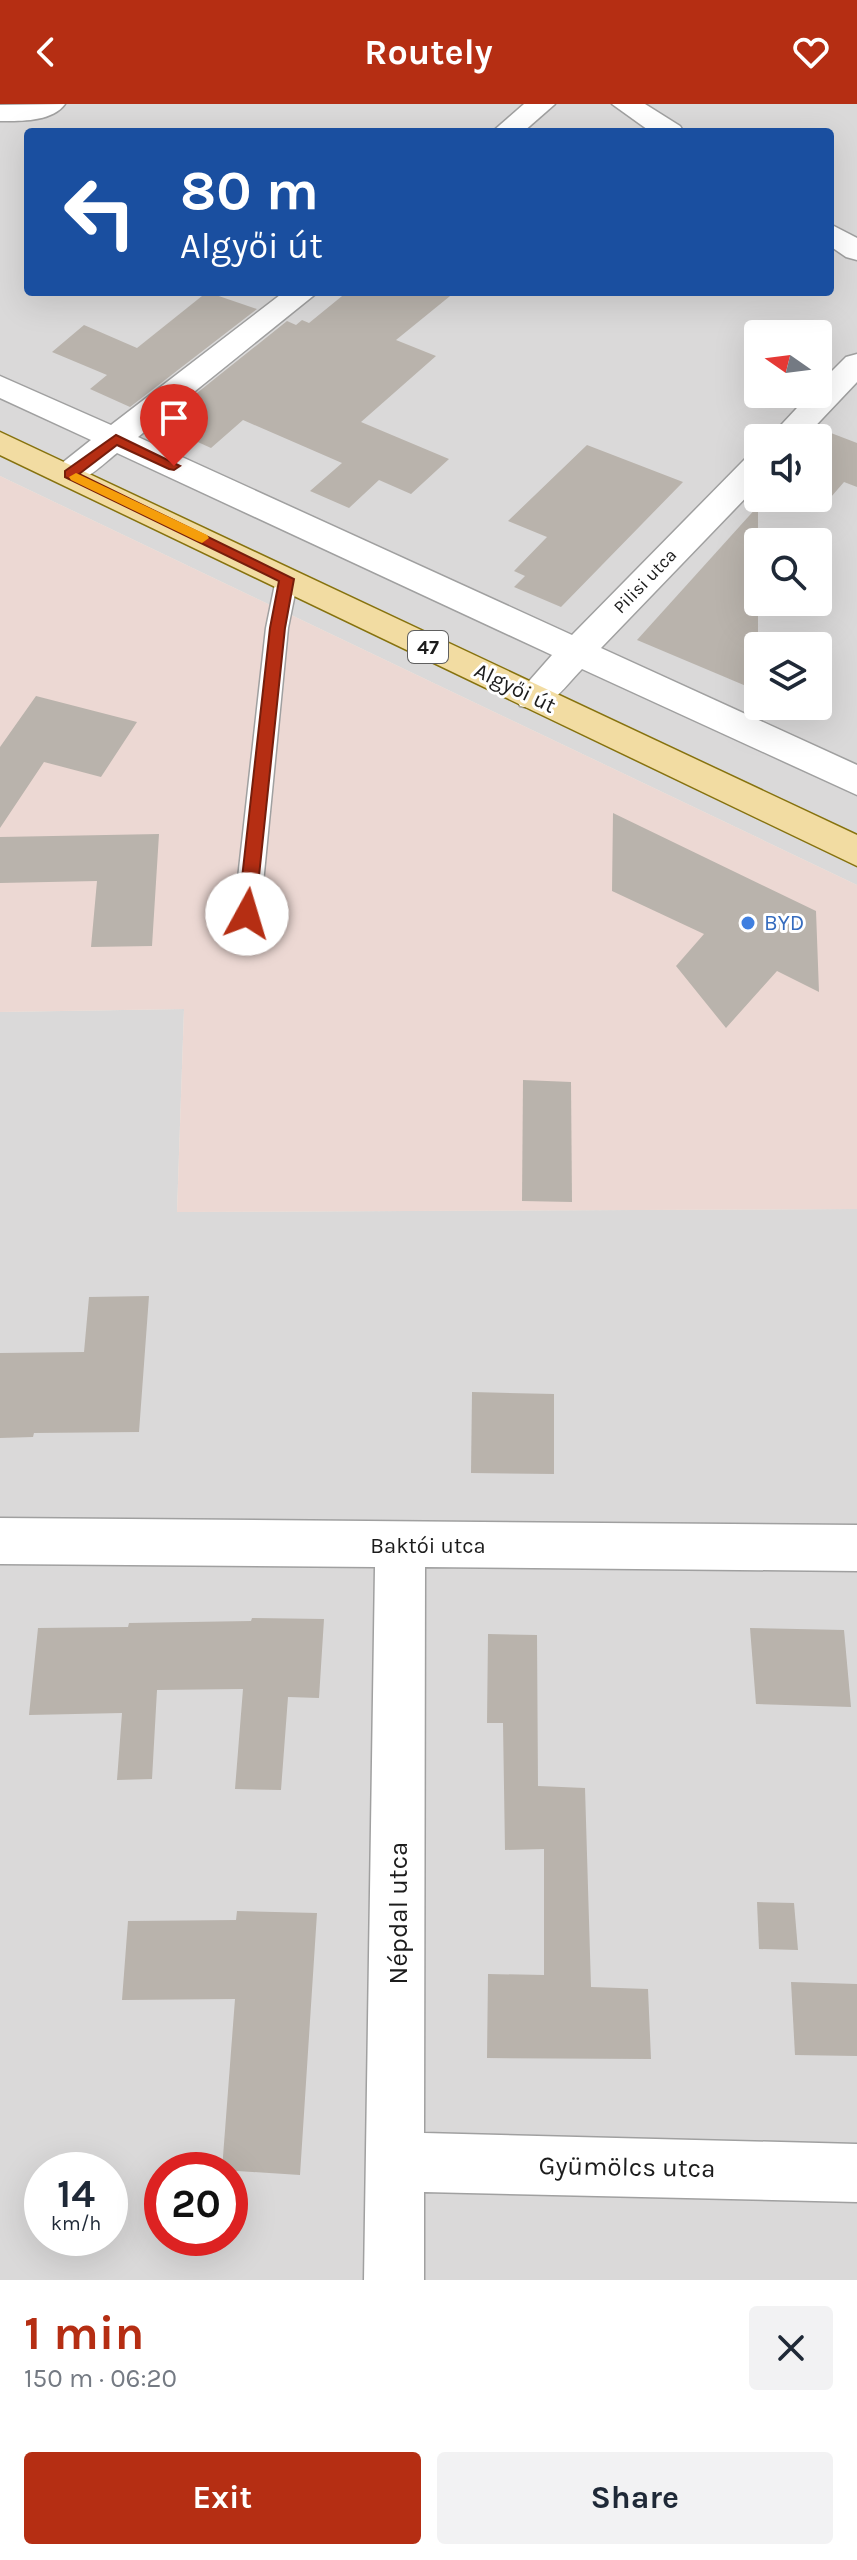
<!DOCTYPE html>
<html lang="en">
<head>
<meta charset="utf-8">
<style>
  body { margin:0; font-family:Karla,sans-serif; background:#f2f2f3; color:#1f2937; height:100vh; display:flex; flex-direction:column; font-size:30px; white-space:nowrap }
  * { box-sizing:border-box; margin:0 }
  p { font-size:26px; color:#747a83 }
  .icon { flex:none; width:44px; height:44px; fill:none; stroke:currentColor; stroke-width:2; stroke-linecap:round; stroke-linejoin:round }
  .map { position:relative; height:2176px; overflow:hidden }
  .drawer { display:flex; flex-direction:column; background:#fff; flex:1 }
  .drawer>* { flex:none }
  .guide { position:absolute; left:24px; top:24px; width:810px; height:168px; border-radius:8px; box-shadow:0 8px 32px #0002; background:#1a4fa0; color:#fff; overflow:hidden }
  .needle { width:52px; rotate:284deg }
  .buttons { position:absolute; left:744px; top:216px; display:grid; gap:16px }
  .buttons a { display:grid; place-items:center; width:88px; height:88px; border-radius:8px; background:#fff; box-shadow:0 8px 32px #0002; font-size:40px }
  .speed { position:absolute; left:24px; top:2048px; display:flex; gap:16px; font-size:40px; font-weight:700; text-align:center }
  .speed>* { display:grid; place-content:center; width:104px; height:104px; border-radius:50%; background:#fff; box-shadow:0 8px 32px #0002; line-height:1 }
  .speed small { font-size:20px; font-weight:400 }
  .speed .limit { border:12px solid #d22; background:#fff; color:#111 }
  .pin { position:absolute; display:grid; place-items:center; width:68px; height:68px; color:#fff; margin:-82px -34px; border-radius:50% 50% 50% 0; rotate:-45deg; box-shadow:0 0 8px #0007 }
  .pin .icon { rotate:45deg }
  .me { position:absolute; width:88px; margin:-44px; rotate:6deg; stroke-linejoin:round; filter:drop-shadow(0 0 6px #0008) }
  .turn { display:flex; align-items:center; gap:28px; height:168px; padding:0 24px; font-size:36px }
  .turn .icon { width:104px; height:104px; stroke-width:2.5 }
  .turn b { display:block; font-size:56px; line-height:68px }
  .round { display:grid; place-items:center; flex:none; width:84px; height:84px; border-radius:8px; background:#f2f2f3 }
  .overview { display:flex; align-items:center; justify-content:space-between; height:136px; padding:0 24px }
  h1 { font-size:48px; font-weight:700; line-height:60px; color:#b52e13 }
  .cta { display:flex; gap:16px; margin-top:auto; padding:16px 24px }
  .cta a { flex:1; height:92px; border-radius:8px; background:#b52e13; color:#fff; font-size:32px; font-weight:700; line-height:92px; text-align:center }
  .cta a+a { background:#f2f2f3; color:#1f2937 }
  header { display:flex; justify-content:space-between; align-items:center; height:104px; padding:0 24px; background:#b52e13; color:#fff; font-size:36px; font-weight:700 }
  .map>svg:first-child { display:block }
  .residential { fill:#dad9d9; fill-rule:evenodd }
  .commercial { fill:#ecd8d3 }
  .building { fill:#b9b3ac }
  .lines { fill:none; stroke-linecap:round; stroke-linejoin:round }
  .lane-casing { stroke:#a0a0a0; stroke-width:3 }
  .street-casing { stroke:#a0a0a0; stroke-width:3 }
  .primary-casing { stroke:#86720e; stroke-width:3 }
  .lane { fill:#fff; fill-rule:evenodd }
  .street { fill:#fff; fill-rule:evenodd }
  .primary { fill:#f2dca2; fill-rule:evenodd }
  .route { fill:#b52e13; stroke:#761e0c; stroke-width:2 }
  .slow { fill:#f59e0b }
  .shop-dot { fill:#3f7fe0; stroke:#fff; stroke-width:3 }
  .labels { text-anchor:middle; dominant-baseline:central; stroke-width:6; stroke-linejoin:round; paint-order:stroke }
  .far-street-label { font-size:18px; fill:#1c1c1c; stroke:#fff }
  .shield { fill:#fff; stroke:#606060; stroke-width:2 }
  .shield-label { font-size:20px; font-weight:bold; fill:#1c1c1c }
  .street-label { font-size:22px; fill:#1c1c1c; stroke:#fff }
  .shop-label { font-size:22px; fill:#366cbe; stroke:#fff; text-anchor:start }
  .near-street-label { font-size:26px; fill:#1c1c1c; stroke:#fff }
</style>
</head>
<body>
<header><svg class="icon" aria-label="back" viewBox="0 0 24 24"><path d="M15 5l-7 7 7 7"/></svg>Routely<svg class="icon" aria-label="heart" viewBox="0 0 24 24"><path d="M12 20l-8-8c-3-5 5-10 8-4 3-6 11-1 8 4z"/></svg></header>
<div class="map">
<svg width="857" height="2176" viewBox="0 0 857 2176">
  <rect width="100%" height="100%" fill="#ecebe3"/>
  <g class="residential">
    <path d="M0 0H857V781L0 372ZM28 28H830V188H28ZM758 230H818V290H758ZM758 334H818V394H758ZM758 438H818V498H758ZM758 542H818V602H758Z"/>
    <path d="M184 905 177 1108 857 1105V2176H0V908ZM42 2066H110V2134H42ZM162 2066H230V2134H162Z"/>
  </g>
  <polygon class="commercial" points="0,372 857,781 857,1105 177,1108 184,905 0,908"/>
  <g class="building">
    <polygon points="207,188 257,205 130,303 90,285 107,271 52,248 84,221 137,244"/>
    <polygon points="347,188 455,188 396,236 436,252 361,318 449,355 411,390 379,376 349,404 310,387 342,359 243,316 211,344 169,325 173,322 162,317 287,217 296,221 302,216 309,219"/>
    <polygon points="831,329 857,339 857,383 844,378 818,408 818,344"/>
    <polygon points="587,341 683,378 561,503 514,483 525,472 514,467 547,433 508,417"/>
    <polygon points="758,402 758,587 637,536"/>
    <polygon points="36,592 137,618 101,673 44,658 0,724 0,643"/>
    <polygon points="613,709 816,807 819,888 777,867 726,924 676,862 704,830 612,787"/>
    <polygon points="159,730 152,842 91,843 97,777 0,779 0,733"/>
    <polygon points="523,976 571,978 572,1098 522,1097"/>
    <polygon points="149,1192 139,1328 34,1329 33,1333 0,1334 0,1249 84,1248 89,1193"/>
    <polygon points="472,1288 554,1290 554,1370 471,1369"/>
    <polygon points="252,1514 324,1515 319,1594 288,1593 281,1686 235,1685 243,1585 157,1586 152,1675 117,1676 122,1609 29,1611 38,1524 128,1523 129,1519 251,1517"/>
    <polygon points="750,1524 844,1526 851,1603 756,1600"/>
    <polygon points="488,1530 537,1531 538,1682 585,1684 591,1883 648,1885 651,1955 487,1954 488,1870 544,1871 544,1745 505,1746 503,1619 487,1619"/>
    <polygon points="757,1798 794,1799 798,1846 759,1845"/>
    <polygon points="237,1807 317,1809 300,2071 222,2066 235,1895 122,1896 128,1817 236,1816"/>
    <polygon points="791,1878 857,1880 857,1952 795,1951"/>
  </g>
  <g class="lines">
    <g class="lane-casing">
      <polygon id="lane" points="287,468 295,470 298,475 288,524 260,810 256,817 247,820 238,817 234,810 266,524 276,475 279,470"/>
    </g>
    <g class="street-casing">
      <g id="street">
        <path d="M65 0C52 18 20 17 0 17V1Z"/>
        <polygon points="524,0 555,0 523,28 492,28"/>
        <polygon points="612,0 645,0 680,22 684,28 651,28"/>
        <polygon points="830,120 857,134 857,156 846,153 830,142"/>
        <path d="M284 188H318L138 333 572 531 746 354 758 351V381L601 544 857 661V691L582 565C563 584 549 610 520 602L515 593 552 551 117 349C99 363 82 384 57 377L52 370 57 363 91 336 0 294V272L111 321Z"/>
        <polygon points="857,250 857,278 804,334 769,334 810,290 818,290 818,281 846,253"/>
        <polygon points="0,1414 857,1421 857,1467 425,1463 424,2029 857,2040 857,2098 424,2088 424,2176 364,2176 375,1463 0,1460"/>
      </g>
    </g>
    <g class="primary-casing">
      <polygon id="primary" points="0,328 857,731 857,762 0,351"/>
    </g>
    <use href="#lane" class="lane"/>
    <use href="#street" class="street"/>
    <use href="#primary" class="primary"/>
  </g>
  <polygon class="route" points="116,331 180,362 174,366 169,365 117,341 79,370 294,475 285,524 255,810 247,816 238,810 270,524 279,477 65,373 65,367"/>
  <polygon class="slow" points="76,369 207,431 209,434 202,439 197,437 71,376 69,373"/>
  <circle class="shop-dot" cx="748" cy="819" r="8"/>
  <g class="labels">
    <g class="far-street-label">
      <text transform="translate(645 477) rotate(-46)">Pilisi utca</text>
    </g>
    <rect class="shield" x="408" y="527" width="40" height="32" rx="6"/>
    <g class="shield-label">
      <text x="428" y="543">47</text>
    </g>
    <g class="street-label">
      <text transform="translate(515 584) rotate(26)">Algyői út</text>
      <text x="428" y="1442">Baktói utca</text>
    </g>
    <g class="shop-label">
      <text x="764" y="819">BYD</text>
    </g>
    <g class="near-street-label">
      <text transform="translate(398 1809) rotate(-90)">Népdal utca</text>
      <text transform="translate(627 2063) rotate(1)">Gyümölcs utca</text>
    </g>
  </g>
</svg>
<div class="buttons">
<a><svg class="needle" viewBox="-14 -14 28 28"><path d="M0-13l5 13h-10z" fill="#e53935"/><path d="M0 13l5-13h-10z" fill="#747a83"/></svg></a>
<a><svg class="icon" aria-label="sound" viewBox="0 0 24 24"><path d="M4 9h4l5-4v14l-5-4H4zM17 9q2 3 0 6"/></svg></a>
<a><svg class="icon" aria-label="search" viewBox="0 0 24 24"><circle cx="10" cy="10" r="6"/><path d="M15 15l6 6"/></svg></a>
<a><svg class="icon" aria-label="layers" viewBox="0 0 24 24"><path d="M12 4l9 5-9 5-9-5zM3 14l9 5 9-5"/></svg></a>
</div>
<div class="speed"><div>14<small>km/h</small></div><div class="limit">20</div></div>
<div class="pin" style="left:174px;top:362px;background:#d93025"><svg class="icon" aria-label="arrive" viewBox="0 0 24 24"><path d="M6 21V4h12l-3 4 3 4H6"/></svg></div>
<svg class="me" style="left:247px;top:810px" viewBox="-20 -20 40 40"><circle r="19" fill="#fff"/><path d="M0-13L10 11 0 6-10 11z" fill="#b52e13"/></svg>
<div class="guide">
<div class="turn"><svg class="icon" aria-label="left" viewBox="0 0 24 24"><path d="M17 20v-9H6M10 6l-5 5 5 5"/></svg><div><b>80 m</b>Algyői út</div></div>
</div>
</div>
<section class="drawer">
<div class="overview"><div><h1>1 min</h1><p>150 m · 06:20</p></div><a class="round"><svg class="icon" aria-label="close" viewBox="0 0 24 24"><path d="M6 6l12 12M18 6L6 18"/></svg></a></div>
<div class="cta"><a>Exit</a><a>Share</a></div>
</section>
</body>
</html>
